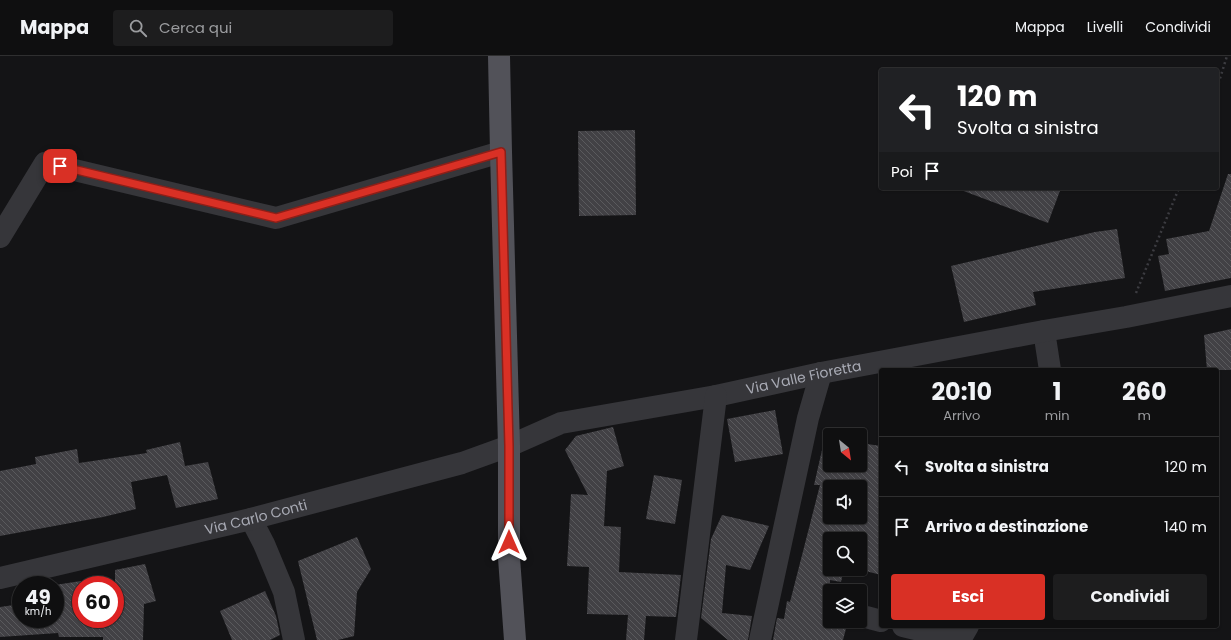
<!DOCTYPE html>
<html lang="it">
<head>
<meta charset="utf-8">
<style>
  body { margin:0; font-family:Poppins,sans-serif; background:#1d1d1e; color:#f1f3f6; height:100vh; display:flex; flex-direction:column; font-size:15px; white-space:nowrap }
  * { box-sizing:border-box; margin:0 }
  p { font-size:13px; color:#9b9c9f }
  .icon { flex:none; width:22px; height:22px; fill:none; stroke:currentColor; stroke-width:2; stroke-linecap:round; stroke-linejoin:round }
  .map { position:relative; flex:1; overflow:hidden }
  .details { position:absolute; left:879px; top:312px; width:340px; height:260px; display:flex; flex-direction:column; background:#0f0f10; border-radius:4px; box-shadow:0 1px 3px #0004,0 0 0 1px #2f2f30 }
  .details>* { flex:none }
  .top-card { position:absolute; left:879px; top:12px; width:340px; height:122px; border-radius:4px; box-shadow:0 1px 3px #0004,0 0 0 1px #2f2f30; background:#202124; color:#fff; overflow:hidden }
  .needle { width:26px; rotate:150deg }
  .controls { position:absolute; left:823px; top:372px; display:grid; gap:8px }
  .controls a { display:grid; place-items:center; width:44px; height:44px; border-radius:4px; background:#0f0f10; box-shadow:0 1px 3px #0004,0 0 0 1px #2f2f30; font-size:20px }
  .speed { position:absolute; left:12px; top:520px; display:flex; gap:8px; font-size:20px; font-weight:700; text-align:center }
  .speed>* { display:grid; place-content:center; width:52px; height:52px; border-radius:50%; background:#0f0f10; box-shadow:0 1px 3px #0004,0 0 0 1px #2f2f30; line-height:1 }
  .speed small { font-size:10px; font-weight:400 }
  .speed .limit { border:6px solid #d22; background:#fff; color:#111 }
  .pin { position:absolute; display:grid; place-items:center; width:34px; height:34px; color:#fff; margin:-17px; border-radius:8px; box-shadow:0 2px 6px #0006 }
  .me { position:absolute; width:44px; margin:-22px; rotate:0deg; stroke-linejoin:round; filter:drop-shadow(0 0 3px #0008) }
  .turn { display:flex; align-items:center; gap:14px; height:84px; padding:0 12px; font-size:18px }
  .turn .icon { width:52px; height:52px; stroke-width:2.5 }
  .turn b { display:block; font-size:28px; line-height:34px }
  .then { display:flex; align-items:center; height:38px; padding:0 12px; background:#0003; gap:8px; font-size:15px }
  .eta { display:flex; justify-content:space-evenly; align-items:center; height:68px; text-align:center }
  .eta b { font-size:24px; font-weight:700; line-height:28px }
  .cta { display:flex; gap:8px; margin-top:auto; padding:8px 12px }
  .cta a { flex:1; height:46px; border-radius:4px; background:#d93025; color:#fff; font-size:16px; font-weight:700; line-height:46px; text-align:center }
  .cta a+a { background:#1d1d1e; color:#f1f3f6 }
  ul { padding:0; list-style:none }
  li { display:flex; align-items:center; gap:12px; height:60px; padding:0 12px; border-top:1px solid #2f2f30 }
  li div { flex:1 }
  li b { display:block; font-size:15px }
  li em { font-style:normal }
  header { display:flex; align-items:center; gap:24px; box-sizing:border-box; height:56px; padding:0 20px; background:#0f0f10; border-bottom:1px solid #2f2f30 }
  header strong { font-size:19px }
  nav { display:flex; gap:22px; margin-inline-start:auto; font-size:14px }
  .search { width:280px; height:36px; background:#1d1d1e; display:flex; align-items:center; gap:10px; box-sizing:border-box; padding:0 14px; border-radius:4px; color:#9b9c9f; font-size:15px }
  .map>svg:first-child { display:block }
  .building { fill:url(#building-back-hatch); fill-rule:evenodd }
  .lines { fill:none; stroke-linecap:round; stroke-linejoin:round }
  .path { stroke:#3c3c41; stroke-width:2.5; stroke-dasharray:2 3; stroke-linecap:butt }
  .minor { stroke:#36363a; stroke-width:22 }
  .major { stroke:#525259; stroke-width:22 }
  .route-casing { stroke:#8d1f18; stroke-width:10 }
  .route { stroke:#d93025; stroke-width:7 }
  .labels { text-anchor:middle; dominant-baseline:central; stroke-width:4; stroke-linejoin:round; paint-order:stroke }
  .street-label { font-size:14px; fill:#a8aab4; stroke:#0f0f11 }
</style>
</head>
<body>
<header>
<strong>Mappa</strong>
<div class="search"><svg class="icon" aria-label="search" viewBox="0 0 24 24"><circle cx="10" cy="10" r="6"/><path d="M15 15l6 6"/></svg>Cerca qui</div>
<nav><a>Mappa</a><a>Livelli</a><a>Condividi</a></nav>
</header>
<div class="map">
<svg width="1231" height="584" viewBox="0 0 1231 584">
  <defs>
    <pattern id="building-back-hatch" width="6" height="6" patternUnits="userSpaceOnUse"><rect width="6" height="6" fill="#424145"/><path d="M-1 5l2 2M0 0l6 6M5-1l2 2" fill="none" stroke="#5a5a5d"/></pattern>
  </defs>
  <rect width="100%" height="100%" fill="#141416"/>
  <g class="building">
    <polygon points="635,74 636,159 579,160 578,75"/>
    <polygon points="1228,118 1231,118 1231,222 1165,235 1158,200 1169,198 1166,183 1209,175"/>
    <polygon points="961,132 1061,132 1048,167 961,134"/>
    <polygon points="1117,173 1125,222 1033,236 1036,249 964,266 951,210 1095,176"/>
    <polygon points="1231,273 1231,314 1207,314 1204,279"/>
    <polygon points="775,354 783,398 735,406 727,363"/>
    <polygon points="613,371 624,410 607,415 604,470 621,471 619,516 681,519 676,561 646,560 644,584 626,584 628,559 587,558 589,511 567,510 571,438 588,439 565,394 576,380"/>
    <path d="M825 381 830 382V409H860V387L881 390V519L858 513H860V483H830V513H844L841 526 830 524V565H848L843 584H773L777 562 784 563 787 545 790 546 820 429H814ZM830 431H860V461H830Z"/>
    <polygon points="180,386 185,410 208,406 218,443 176,452 167,419 131,426 136,453 103,461 0,480 0,415 36,408 35,401 77,393 79,407 147,397 146,394"/>
    <polygon points="654,419 682,424 675,468 646,463"/>
    <polygon points="722,459 769,470 750,514 726,509 722,557 752,560 748,584 728,584 701,562 711,483"/>
    <polygon points="357,481 371,513 357,536 354,580 338,584 317,584 298,505"/>
    <polygon points="145,508 156,545 144,548 143,584 103,584 103,581 59,581 58,577 0,581 0,551 21,548 21,563 57,563 55,529 81,525 81,563 115,563 115,514"/>
    <polygon points="265,535 276,560 280,579 270,584 232,584 220,555"/>
  </g>
  <g class="lines">
    <g class="path">
      <polyline points="1217,32 1227,0"/>
      <polyline points="1136,237 1179,132"/>
    </g>
    <g class="minor">
      <polyline points="0,181 45,107 276,162 501,96"/>
      <polyline points="1044,275 1050,314"/>
      <polyline points="251,463 264,488 284,536 294,584"/>
      <path id="s1" d="M0 522 251 463 462 407 509 390 561 367 716 340 821 317 1044 275 1126 261 1231 240"/>
      <polyline points="866,561 881,565"/>
      <polyline points="903,570 960,584 968,570"/>
      <polyline points="686,584 716,340"/>
      <polyline points="760,584 808,362 821,317"/>
    </g>
    <polyline class="major" points="499,0 501,96 509,390 509,502 515,584"/>
  </g>
  <g class="lines">
    <g class="route-casing">
      <polyline id="route" points="60,110 276,162 501,96 509,390 509,486"/>
    </g>
    <use href="#route" class="route"/>
  </g>
  <g class="labels">
    <g class="street-label">
      <text stroke="none"><textPath href="#s1" startOffset="830">Via Valle Fioretta</textPath></text>
      <text stroke="none"><textPath href="#s1" startOffset="263">Via Carlo Conti</textPath></text>
    </g>
  </g>
</svg>
<div class="controls">
<a><svg class="needle" viewBox="-14 -14 28 28"><path d="M0-13l5 13h-10z" fill="#e53935"/><path d="M0 13l5-13h-10z" fill="#9b9c9f"/></svg></a>
<a><svg class="icon" aria-label="sound" viewBox="0 0 24 24"><path d="M4 9h4l5-4v14l-5-4H4zM17 9q2 3 0 6"/></svg></a>
<a><svg class="icon" aria-label="search" viewBox="0 0 24 24"><circle cx="10" cy="10" r="6"/><path d="M15 15l6 6"/></svg></a>
<a><svg class="icon" aria-label="layers" viewBox="0 0 24 24"><path d="M12 4l9 5-9 5-9-5zM3 14l9 5 9-5"/></svg></a>
</div>
<div class="speed"><div>49<small>km/h</small></div><div class="limit">60</div></div>
<div class="pin" style="left:60px;top:110px;background:#d93025"><svg class="icon" aria-label="arrive" viewBox="0 0 24 24"><path d="M6 21V4h12l-3 4 3 4H6"/></svg></div>
<svg class="me" style="left:509px;top:486px" viewBox="-20 -20 40 40"><path d="M0-17L14 15 0 8-14 15z" fill="#d93025" stroke="#fff" stroke-width="4"/></svg>
<div class="top-card">
<div class="turn"><svg class="icon" aria-label="left" viewBox="0 0 24 24"><path d="M17 20v-9H6M10 6l-5 5 5 5"/></svg><div><b>120 m</b>Svolta a sinistra</div></div>
<div class="then">Poi<svg class="icon" aria-label="arrive" viewBox="0 0 24 24"><path d="M6 21V4h12l-3 4 3 4H6"/></svg></div>
</div>
<section class="details">
<div class="eta">
<div><b>20:10</b><p>Arrivo</p></div>
<div><b>1</b><p>min</p></div>
<div><b>260</b><p>m</p></div>
</div>
<ul>
<li><svg class="icon" aria-label="left" viewBox="0 0 24 24"><path d="M17 20v-9H6M10 6l-5 5 5 5"/></svg><div><b>Svolta a sinistra</b></div><em>120 m</em></li>
<li><svg class="icon" aria-label="arrive" viewBox="0 0 24 24"><path d="M6 21V4h12l-3 4 3 4H6"/></svg><div><b>Arrivo a destinazione</b></div><em>140 m</em></li>
</ul>
<div class="cta"><a>Esci</a><a>Condividi</a></div>
</section>
</div>
</body>
</html>
